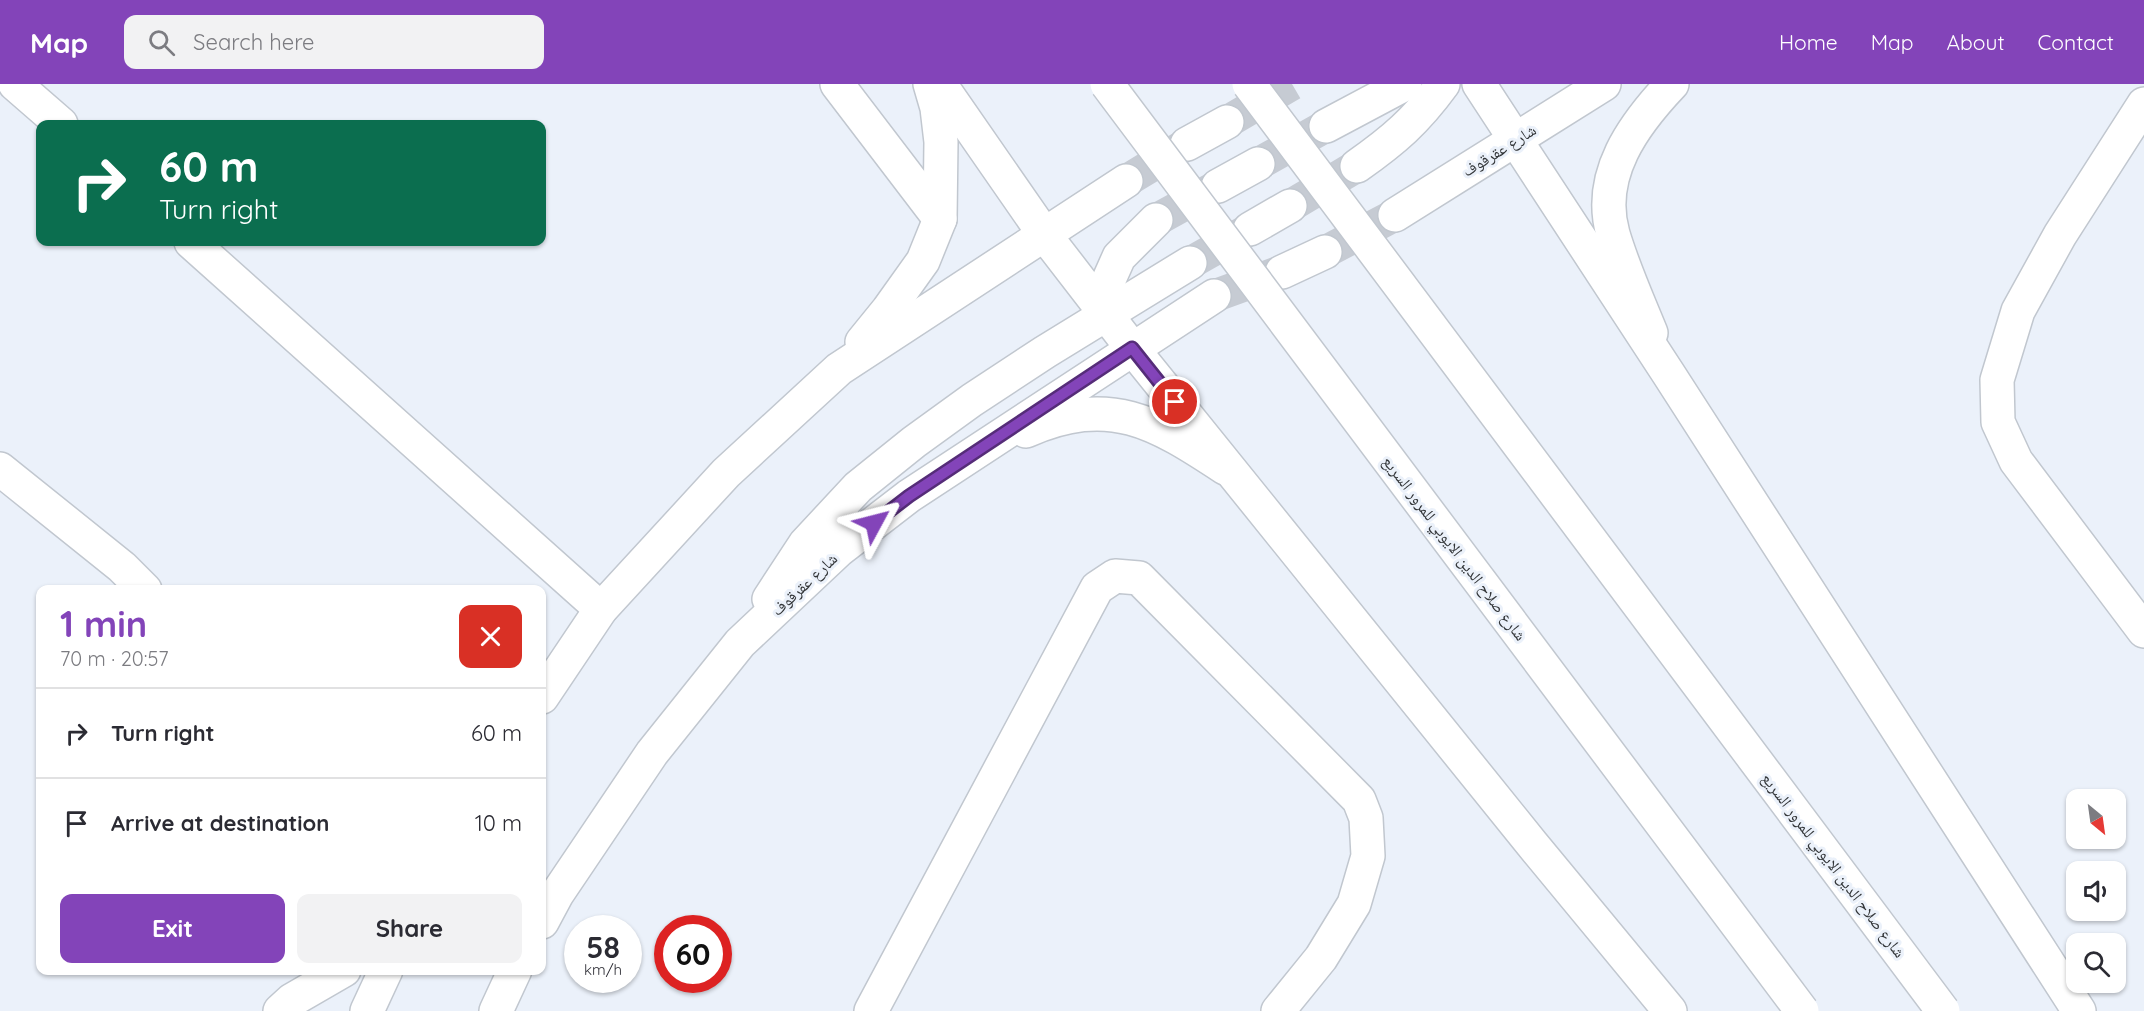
<!DOCTYPE html>
<html lang="en">
<head>
<meta charset="utf-8">
<style>
  body { margin:0; font-family:Quicksand,"Noto Naskh Arabic",sans-serif; background:#f2f2f3; color:#2b2b33; height:100vh; display:flex; flex-direction:column; font-size:22px; white-space:nowrap }
  * { box-sizing:border-box; margin:0 }
  p { font-size:20px; color:#7c7c81 }
  .icon { flex:none; width:33px; height:33px; fill:none; stroke:currentColor; stroke-width:2; stroke-linecap:round; stroke-linejoin:round }
  .map { position:relative; flex:1; overflow:hidden }
  .side { position:absolute; left:36px; top:501px; width:510px; height:390px; display:flex; flex-direction:column; background:#fff; border-radius:12px; box-shadow:0 2px 4px #0004 }
  .side>* { flex:none }
  .guide { position:absolute; left:36px; top:36px; width:510px; height:126px; border-radius:12px; box-shadow:0 2px 4px #0004; background:#0b6e4f; color:#fff; overflow:hidden }
  .needle { width:39px; rotate:151deg }
  .fabs { position:absolute; left:2066px; top:705px; display:grid; gap:12px }
  .fabs a { display:grid; place-items:center; width:60px; height:60px; border-radius:12px; background:#fff; box-shadow:0 2px 4px #0004; font-size:30px }
  .speed { position:absolute; left:564px; top:831px; display:flex; gap:12px; font-size:30px; font-weight:700; text-align:center }
  .speed>* { display:grid; place-content:center; width:78px; height:78px; border-radius:50%; background:#fff; box-shadow:0 2px 4px #0004; line-height:1 }
  .speed small { font-size:15px; font-weight:400 }
  .speed .limit { border:9px solid #d22; background:#fff; color:#111 }
  .pin { position:absolute; display:grid; place-items:center; width:51px; height:51px; color:#fff; margin:-26px; border:3px solid #fff; border-radius:50%; box-shadow:0 2px 6px #0007 }
  .me { position:absolute; width:66px; margin:-33px; rotate:52deg; stroke-linejoin:round; filter:drop-shadow(0 0 4px #0008) }
  .turn { display:flex; align-items:center; gap:21px; height:126px; padding:0 24px; font-size:27px }
  .turn .icon { width:78px; height:78px; stroke-width:2.5 }
  .turn b { display:block; font-size:42px; line-height:51px }
  .round { display:grid; place-items:center; flex:none; width:63px; height:63px; border-radius:12px; background:#f2f2f3 }
  .headline { display:flex; align-items:center; justify-content:space-between; height:102px; padding:0 24px }
  h1 { font-size:36px; font-weight:700; line-height:45px; color:#8344b9 }
  .action { display:flex; gap:12px; margin-top:auto; padding:12px 24px }
  .action a { flex:1; height:69px; border-radius:12px; background:#8344b9; color:#fff; font-size:24px; font-weight:700; line-height:69px; text-align:center }
  .action a+a { background:#f2f2f3; color:#2b2b33 }
  ul { padding:0; list-style:none }
  li { display:flex; align-items:center; gap:18px; height:90px; padding:0 24px; border-top:2px solid #e1e1e2 }
  li div { flex:1 }
  li b { display:block; font-size:22px }
  li em { font-style:normal }
  header { display:flex; align-items:center; gap:36px; box-sizing:border-box; height:84px; padding:0 30px; background:#8344b9; color:#fff }
  header strong { font-size:28px }
  nav { display:flex; gap:33px; margin-inline-start:auto; font-size:21px }
  .search { width:420px; height:54px; background:#f2f2f3; display:flex; align-items:center; gap:15px; box-sizing:border-box; padding:0 21px; border-radius:12px; color:#7c7c81; font-size:22px }
  .map>svg:first-child { display:block }
  .lines { fill:none; stroke-linecap:round; stroke-linejoin:round }
  .major-tunnel { stroke:#c6cbd3; stroke-width:33; stroke-dasharray:33 16; stroke-linecap:butt }
  .minor-casing { stroke:#c1c7cf; stroke-width:36 }
  .major-casing { stroke:#c1c7cf; stroke-width:36 }
  .highway-casing { stroke:#c1c7cf; stroke-width:36 }
  .minor { stroke:#fff; stroke-width:33 }
  .major { stroke:#fff; stroke-width:33 }
  .highway { stroke:#fff; stroke-width:33 }
  .highway-bridge-casing { stroke:#c1c7cf; stroke-width:36; stroke-linecap:butt }
  .highway-bridge { stroke:#fff; stroke-width:33 }
  .route-casing { stroke:#552c78; stroke-width:15 }
  .route { stroke:#8344b9; stroke-width:10 }
  .labels { text-anchor:middle; dominant-baseline:central; stroke-width:6; stroke-linejoin:round; paint-order:stroke }
  .street-label { font-size:16px; fill:#313437; stroke:#ebf1fa }
</style>
</head>
<body>
<header>
<strong>Map</strong>
<div class="search"><svg class="icon" aria-label="search" viewBox="0 0 24 24"><circle cx="10" cy="10" r="6"/><path d="M15 15l6 6"/></svg>Search here</div>
<nav><a>Home</a><a>Map</a><a>About</a><a>Contact</a></nav>
</header>
<div class="map">
<svg width="2144" height="927" viewBox="0 0 2144 927">
  <rect width="100%" height="100%" fill="#ebf1fa"/>
  <g class="lines">
    <g class="major-tunnel">
      <polyline points="1227,38 1292,0"/>
      <polyline points="1258,80 1326,42"/>
      <polyline points="1126,97 1187,60"/>
      <polyline points="1290,122 1357,82"/>
      <polyline points="1156,136 1218,102"/>
      <polyline points="1325,168 1395,131"/>
      <polyline points="1190,179 1250,145"/>
      <polyline points="1214,212 1280,188"/>
    </g>
    <g class="minor-casing">
      <g id="minor">
        <polyline points="15,0 61,40"/>
        <polyline points="837,0 940,135"/>
        <polyline points="2144,20 2060,151 2018,227 1997,296 1998,338 2016,377 2144,547"/>
        <polyline points="191,158 601,525"/>
        <polyline points="0,385 122,483 145,506"/>
        <polyline points="280,927 292,916 344,886"/>
        <polyline points="871,927 1097,504 1115,492 1139,494 1359,716 1366,734 1368,772 1354,820 1321,874 1278,927"/>
      </g>
    </g>
    <g class="major-casing">
      <g id="major">
        <polyline points="1326,42 1405,0"/>
        <polyline points="1187,60 1227,38"/>
        <path d="M1357 82C1394 56 1416 37 1443 0"/>
        <polyline points="1218,102 1258,80"/>
        <polyline points="1395,131 1604,0"/>
        <polyline points="1250,145 1290,122"/>
        <polyline points="1282,188 1325,168"/>
        <polyline points="1106,230 1103,209 1119,173 1156,136"/>
        <path d="M1651 249C1638 217 1623 184 1613 150 1596 91 1634 40 1672 0"/>
        <polyline points="862,258 888,226 923,177 940,135 941,58 937,24 930,0"/>
        <path d="M1026 347C1110 310 1155 338 1225 384"/>
        <polyline points="769,515 805,460 858,403 914,358 972,316 1045,268 1190,179"/>
        <polyline points="542,613 601,525 726,389 839,285 1126,97"/>
        <polyline points="542,838 557,810 652,669 740,559 839,466 909,412 1214,212"/>
        <polyline points="367,927 386,886"/>
        <polyline points="496,927 515,886"/>
      </g>
    </g>
    <g class="highway-casing">
      <g id="highway">
        <polyline points="940,0 1044,150 1132,264 1532,760 1670,927"/>
        <polyline points="1479,0 1668,289 2079,927"/>
      </g>
    </g>
    <use href="#minor" class="minor"/>
    <use href="#major" class="major"/>
    <use href="#highway" class="highway"/>
    <g class="highway-bridge-casing">
      <g id="highway-bridge">
        <polyline points="1107,0 1802,927"/>
        <polyline points="1249,0 1943,927"/>
      </g>
    </g>
    <use href="#highway-bridge" class="highway-bridge"/>
  </g>
  <g class="lines">
    <g class="route-casing">
      <polyline id="route" points="874,439 909,412 1132,264 1175,318"/>
    </g>
    <use href="#route" class="route"/>
  </g>
  <g class="labels">
    <g class="street-label">
      <text transform="translate(1499 66) rotate(-32)">شارع عقرقوف</text>
      <text transform="translate(1455 464) rotate(53)">شارع صلاح الدين الايوبي للمرور السريع</text>
      <text transform="translate(804 500) rotate(-43)">شارع عقرقوف</text>
      <text transform="translate(1834 781) rotate(53)">شارع صلاح الدين الايوبي للمرور السريع</text>
    </g>
  </g>
</svg>
<div class="fabs">
<a><svg class="needle" viewBox="-14 -14 28 28"><path d="M0-13l5 13h-10z" fill="#e53935"/><path d="M0 13l5-13h-10z" fill="#7c7c81"/></svg></a>
<a><svg class="icon" aria-label="sound" viewBox="0 0 24 24"><path d="M4 9h4l5-4v14l-5-4H4zM17 9q2 3 0 6"/></svg></a>
<a><svg class="icon" aria-label="search" viewBox="0 0 24 24"><circle cx="10" cy="10" r="6"/><path d="M15 15l6 6"/></svg></a>
</div>
<div class="speed"><div>58<small>km/h</small></div><div class="limit">60</div></div>
<div class="pin" style="left:1175px;top:318px;background:#d93025"><svg class="icon" aria-label="arrive" viewBox="0 0 24 24"><path d="M6 21V4h12l-3 4 3 4H6"/></svg></div>
<svg class="me" style="left:874px;top:439px" viewBox="-20 -20 40 40"><path d="M0-17L14 15 0 8-14 15z" fill="#8344b9" stroke="#fff" stroke-width="4"/></svg>
<div class="guide">
<div class="turn"><svg class="icon" aria-label="right" viewBox="0 0 24 24"><path d="M7 20v-9h11M14 6l5 5-5 5"/></svg><div><b>60 m</b>Turn right</div></div>
</div>
<section class="side">
<div class="headline"><div><h1>1 min</h1><p>70 m · 20:57</p></div><a class="round" style="background:#d93025;color:#fff"><svg class="icon" aria-label="close" viewBox="0 0 24 24"><path d="M6 6l12 12M18 6L6 18"/></svg></a></div>
<ul>
<li><svg class="icon" aria-label="right" viewBox="0 0 24 24"><path d="M7 20v-9h11M14 6l5 5-5 5"/></svg><div><b>Turn right</b></div><em>60 m</em></li>
<li><svg class="icon" aria-label="arrive" viewBox="0 0 24 24"><path d="M6 21V4h12l-3 4 3 4H6"/></svg><div><b>Arrive at destination</b></div><em>10 m</em></li>
</ul>
<div class="action"><a>Exit</a><a>Share</a></div>
</section>
</div>
</body>
</html>
